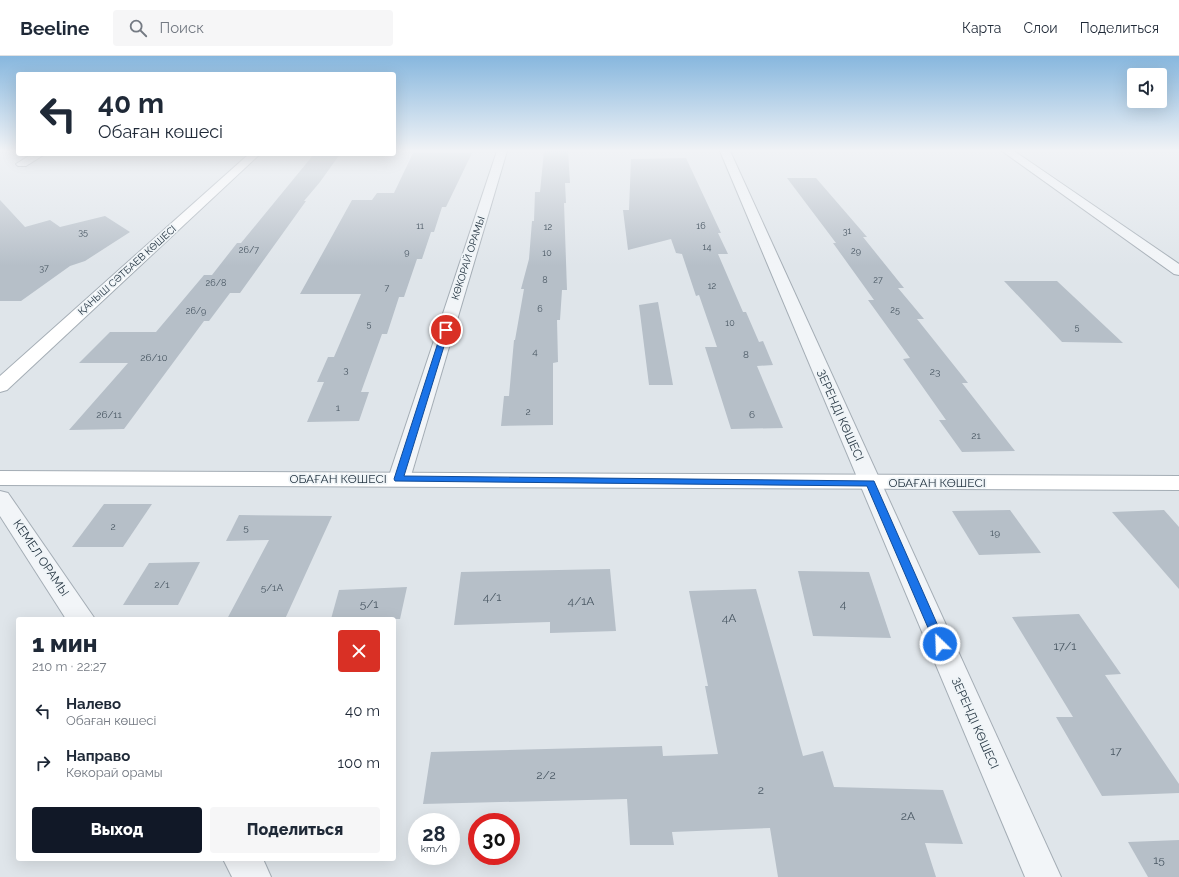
<!DOCTYPE html>
<html lang="ru">
<head>
<meta charset="utf-8">
<style>
  body { margin:0; font-family:Raleway,sans-serif; background:#f6f6f7; color:#1f2937; height:100vh; display:flex; flex-direction:column; font-size:15px; white-space:nowrap }
  * { box-sizing:border-box; margin:0 }
  p { font-size:13px; color:#747a83 }
  .icon { flex:none; width:22px; height:22px; fill:none; stroke:currentColor; stroke-width:2; stroke-linecap:round; stroke-linejoin:round }
  .map { position:relative; flex:1; overflow:hidden }
  .sheet { position:absolute; left:16px; top:561px; width:380px; height:244px; display:flex; flex-direction:column; background:#fff; border-radius:4px; box-shadow:0 4px 16px #0002 }
  .sheet>* { flex:none }
  .top-card { position:absolute; left:16px; top:16px; width:380px; height:84px; border-radius:4px; box-shadow:0 4px 16px #0002; background:#fff; color:#1f2937; overflow:hidden }
  .buttons { position:absolute; left:1127px; top:12px; display:grid; gap:8px }
  .buttons a { display:grid; place-items:center; width:40px; height:40px; border-radius:4px; background:#fff; box-shadow:0 4px 16px #0002; font-size:20px }
  .speed { position:absolute; left:408px; top:757px; display:flex; gap:8px; font-size:20px; font-weight:700; text-align:center }
  .speed>* { display:grid; place-content:center; width:52px; height:52px; border-radius:50%; background:#fff; box-shadow:0 4px 16px #0002; line-height:1 }
  .speed small { font-size:10px; font-weight:400 }
  .speed .limit { border:6px solid #d22; background:#fff; color:#111 }
  .pin { position:absolute; display:grid; place-items:center; width:34px; height:34px; color:#fff; margin:-17px; border:2px solid #fff; border-radius:50%; box-shadow:0 1px 4px #0007 }
  .me { position:absolute; width:44px; margin:-22px; rotate:336deg; stroke-linejoin:round; filter:drop-shadow(0 0 3px #0008) }
  .turn { display:flex; align-items:center; gap:14px; height:84px; padding:0 16px; font-size:18px }
  .turn .icon { width:52px; height:52px; stroke-width:2.5 }
  .turn b { display:block; font-size:28px; line-height:34px }
  .round { display:grid; place-items:center; flex:none; width:42px; height:42px; border-radius:4px; background:#f6f6f7 }
  .summary { display:flex; align-items:center; justify-content:space-between; height:68px; padding:0 16px }
  h1 { font-size:24px; font-weight:800; line-height:30px }
  .primary-button { display:flex; gap:8px; margin-top:auto; padding:8px 16px }
  .primary-button a { flex:1; height:46px; border-radius:4px; background:#111827; color:#fff; font-size:16px; font-weight:800; line-height:46px; text-align:center }
  .primary-button a+a { background:#f6f6f7; color:#1f2937 }
  ul { padding:0; list-style:none }
  li { display:flex; align-items:center; gap:12px; height:52px; padding:0 16px }
  li div { flex:1 }
  li b { display:block; font-size:15px }
  li em { font-style:normal }
  header { display:flex; align-items:center; gap:24px; box-sizing:border-box; height:56px; padding:0 20px; background:#fff; border-bottom:1px solid #e0e1e3 }
  header strong { font-size:19px }
  nav { display:flex; gap:22px; margin-inline-start:auto; font-size:14px }
  .search { width:280px; height:36px; background:#f6f6f7; display:flex; align-items:center; gap:10px; box-sizing:border-box; padding:0 14px; border-radius:4px; color:#747a83; font-size:15px }
  .map>svg:first-child { display:block }
  .building { fill:#b6bfc8 }
  .lines { fill:none; stroke-linecap:round; stroke-linejoin:round }
  .street-casing { stroke:#a4adb5; stroke-width:2 }
  .secondary-casing { stroke:#a4adb5; stroke-width:2 }
  .street { fill:#f2f5f8; fill-rule:evenodd }
  .secondary { fill:#fff; fill-rule:evenodd }
  .route { fill:#1a73e8; stroke:#114b97 }
  .labels { text-anchor:middle; dominant-baseline:central; stroke-width:3.5; stroke-linejoin:round; paint-order:stroke }
  .far-number-label { font-size:9px; fill:#4a5864 }
  .far-street-label { font-size:10px; fill:#263643; stroke:#eff4f7 }
  .number-label { font-size:10px; fill:#4a5864 }
  .street-label { font-size:12px; fill:#263643; stroke:#eff4f7 }
  .near-number-label { font-size:12px; fill:#4a5864 }
</style>
</head>
<body>
<header>
<strong>Beeline</strong>
<div class="search"><svg class="icon" aria-label="search" viewBox="0 0 24 24"><circle cx="10" cy="10" r="6"/><path d="M15 15l6 6"/></svg>Поиск</div>
<nav><a>Карта</a><a>Слои</a><a>Поделиться</a></nav>
</header>
<div class="map">
<svg width="1179" height="821" viewBox="0 0 1179 821">
  <rect width="100%" height="100%" fill="#dfe5ea"/>
  <g class="building">
    <polygon points="544,95 568,95 570,127 565,127 566,147 564,147 567,234 562,234 560,264 557,264 558,306 553,307 553,369 501,370 504,340 509,340 514,284 515,284 524,233 521,233 529,203 532,165 534,165 535,136 540,136"/>
    <polygon points="413,97 472,97 446,151 442,151 434,176 431,176 422,203 417,203 404,241 399,241 387,278 382,278 361,336 369,336 359,365 307,366 324,326 317,326 328,301 334,301 361,238 300,238 352,144 372,144 377,137 394,137"/>
    <polygon points="314,98 340,98 320,126 304,145 306,145 240,237 230,237 209,265 204,265 124,373 69,374 128,307 79,307 110,276 156,276 204,219 212,219 237,187 241,187"/>
    <polygon points="686,102 721,177 718,177 728,198 718,198 743,256 746,256 759,286 763,285 773,309 757,310 783,372 731,373 705,291 717,291 699,239 696,240 682,198 676,197 671,183 628,194 623,154 629,154 631,103"/>
    <polygon points="787,122 816,122 867,181 863,181 904,232 898,232 924,263 917,263 968,327 962,327 1015,395 962,396 939,364 946,364 903,303 910,302 868,244 874,244 833,187 836,187"/>
    <polygon points="0,144 25,171 50,164 60,171 105,160 130,176 85,205 70,210 21,245 0,245"/>
    <polygon points="1004,225 1057,225 1123,287 1062,286"/>
    <polygon points="658,246 673,329 649,329 639,249"/>
    <polygon points="104,448 152,448 123,491 72,491"/>
    <polygon points="1010,454 1041,497 979,499 952,455"/>
    <polygon points="1164,454 1179,471 1179,533 1112,456"/>
    <polygon points="239,459 332,460 285,563 227,563 269,484 226,485"/>
    <polygon points="200,506 178,549 123,549 149,507"/>
    <polygon points="610,513 616,575 550,577 550,566 454,569 461,516"/>
    <polygon points="798,515 869,516 891,582 813,580"/>
    <polygon points="407,531 400,563 331,563 339,534"/>
    <polygon points="756,533 803,700 823,695 834,731 943,734 963,788 925,787 936,821 778,821 770,772 672,776 674,789 630,789 627,743 423,748 431,696 662,690 663,700 718,698 705,630 708,630 689,535"/>
    <polygon points="1079,558 1121,618 1105,619 1179,728 1179,737 1102,740 1056,661 1073,661 1012,561"/>
    <polygon points="1179,784 1179,821 1148,821 1128,786"/>
  </g>
  <g class="lines">
    <g class="street-casing">
      <g id="street">
        <polygon points="497,95 507,95 410,423 407,428 399,430 391,428 388,423"/>
        <polygon points="720,95 730,95 1061,821 1025,821"/>
        <polygon points="1002,95 1014,95 1179,208 1179,219 1174,218"/>
        <polygon points="32,98 45,98 26,110 18,110 16,108"/>
        <polygon points="0,435 8,437 95,563 66,563 0,460"/>
        <polygon points="223,803 263,803 271,821 232,821"/>
      </g>
    </g>
    <g class="secondary-casing">
      <g id="secondary">
        <polygon points="249,98 260,98 7,334 0,336 0,320"/>
        <polygon points="0,415 1179,420 1179,434 0,429"/>
      </g>
    </g>
    <use href="#street" class="street"/>
    <use href="#secondary" class="secondary"/>
  </g>
  <linearGradient id="sky" x2="0" y2="1"><stop stop-color="#87b7de"/><stop offset="0.45" stop-color="#f1f3f6"/><stop offset="1" stop-color="#f1f3f6" stop-opacity="0"/></linearGradient>
  <rect width="1179" height="210" fill="url(#sky)"/>
  <polygon class="route" points="446,272 449,274 404,420 874,425 946,588 945,591 940,592 936,591 935,588 867,430 395,425 394,423 442,274"/>
  <g class="labels">
    <g class="far-number-label">
      <text x="420" y="170">11</text>
      <text x="701" y="170">16</text>
      <text x="548" y="171">12</text>
      <text x="847" y="175">31</text>
      <text x="83" y="176">35</text>
      <text x="707" y="191">14</text>
      <text x="249" y="194">26/7</text>
      <text x="856" y="195">29</text>
      <text x="407" y="196">9</text>
      <text x="547" y="197">10</text>
      <text x="44" y="212">37</text>
      <text x="545" y="224">8</text>
      <text x="878" y="224">27</text>
      <text x="216" y="227">26/8</text>
      <text x="712" y="230">12</text>
      <text x="387" y="232">7</text>
      <text x="540" y="253">6</text>
      <text x="895" y="254">25</text>
      <text x="196" y="255">26/9</text>
      <text x="730" y="267">10</text>
      <text x="369" y="268">5</text>
      <text x="1077" y="271">5</text>
    </g>
    <g class="far-street-label">
      <text transform="translate(468 202) rotate(-72)">КӨКОРАЙ ОРАМЫ</text>
      <text transform="translate(127 214) rotate(-42)">ҚАНЫШ СӘТБАЕВ КӨШЕСІ</text>
    </g>
    <g class="number-label">
      <text x="535" y="295">4</text>
      <text x="746" y="298">8</text>
      <text x="154" y="301">26/10</text>
      <text x="346" y="313">3</text>
      <text x="935" y="315">23</text>
      <text x="338" y="351">1</text>
      <text x="528" y="355">2</text>
      <text x="109" y="358">26/11</text>
      <text x="752" y="358">6</text>
      <text x="976" y="379">21</text>
      <text x="113" y="470">2</text>
      <text x="246" y="471">5</text>
      <text x="995" y="476">19</text>
      <text x="162" y="528">2/1</text>
      <text x="272" y="531">5/1А</text>
    </g>
    <g class="street-label">
      <text transform="translate(840 359) rotate(66)">ЗЕРЕНДІ КӨШЕСІ</text>
      <text x="338" y="423">ОБАҒАН КӨШЕСІ</text>
      <text x="937" y="427">ОБАҒАН КӨШЕСІ</text>
      <text transform="translate(41 502) rotate(56)">КЕМЕЛ ОРАМЫ</text>
      <text transform="translate(975 667) rotate(66)">ЗЕРЕНДІ КӨШЕСІ</text>
    </g>
    <g class="near-number-label">
      <text x="492" y="541">4/1</text>
      <text x="581" y="545">4/1А</text>
      <text x="369" y="548">5/1</text>
      <text x="843" y="548">4</text>
      <text x="729" y="562">4А</text>
      <text x="1065" y="590">17/1</text>
      <text x="1116" y="695">17</text>
      <text x="546" y="719">2/2</text>
      <text x="761" y="734">2</text>
      <text x="908" y="760">2А</text>
      <text x="1159" y="804">15</text>
    </g>
  </g>
</svg>
<div class="buttons">
<a><svg class="icon" aria-label="sound" viewBox="0 0 24 24"><path d="M4 9h4l5-4v14l-5-4H4zM17 9q2 3 0 6"/></svg></a>
</div>
<div class="speed"><div>28<small>km/h</small></div><div class="limit">30</div></div>
<div class="pin" style="left:446px;top:274px;background:#d93025"><svg class="icon" aria-label="arrive" viewBox="0 0 24 24"><path d="M6 21V4h12l-3 4 3 4H6"/></svg></div>
<svg class="me" style="left:940px;top:588px" viewBox="-20 -20 40 40"><circle r="17" fill="#1a73e8" stroke="#fff" stroke-width="3"/><path d="M0-11L8 9 0 5-8 9z" fill="#fff"/></svg>
<div class="top-card">
<div class="turn"><svg class="icon" aria-label="left" viewBox="0 0 24 24"><path d="M17 20v-9H6M10 6l-5 5 5 5"/></svg><div><b>40 m</b>Обаған көшесі</div></div>
</div>
<section class="sheet">
<div class="summary"><div><h1>1 мин</h1><p>210 m · 22:27</p></div><a class="round" style="background:#d93025;color:#fff"><svg class="icon" aria-label="close" viewBox="0 0 24 24"><path d="M6 6l12 12M18 6L6 18"/></svg></a></div>
<ul>
<li><svg class="icon" aria-label="left" viewBox="0 0 24 24"><path d="M17 20v-9H6M10 6l-5 5 5 5"/></svg><div><b>Налево</b><p>Обаған көшесі</p></div><em>40 m</em></li>
<li><svg class="icon" aria-label="right" viewBox="0 0 24 24"><path d="M7 20v-9h11M14 6l5 5-5 5"/></svg><div><b>Направо</b><p>Көкорай орамы</p></div><em>100 m</em></li>
</ul>
<div class="primary-button"><a>Выход</a><a>Поделиться</a></div>
</section>
</div>
</body>
</html>
